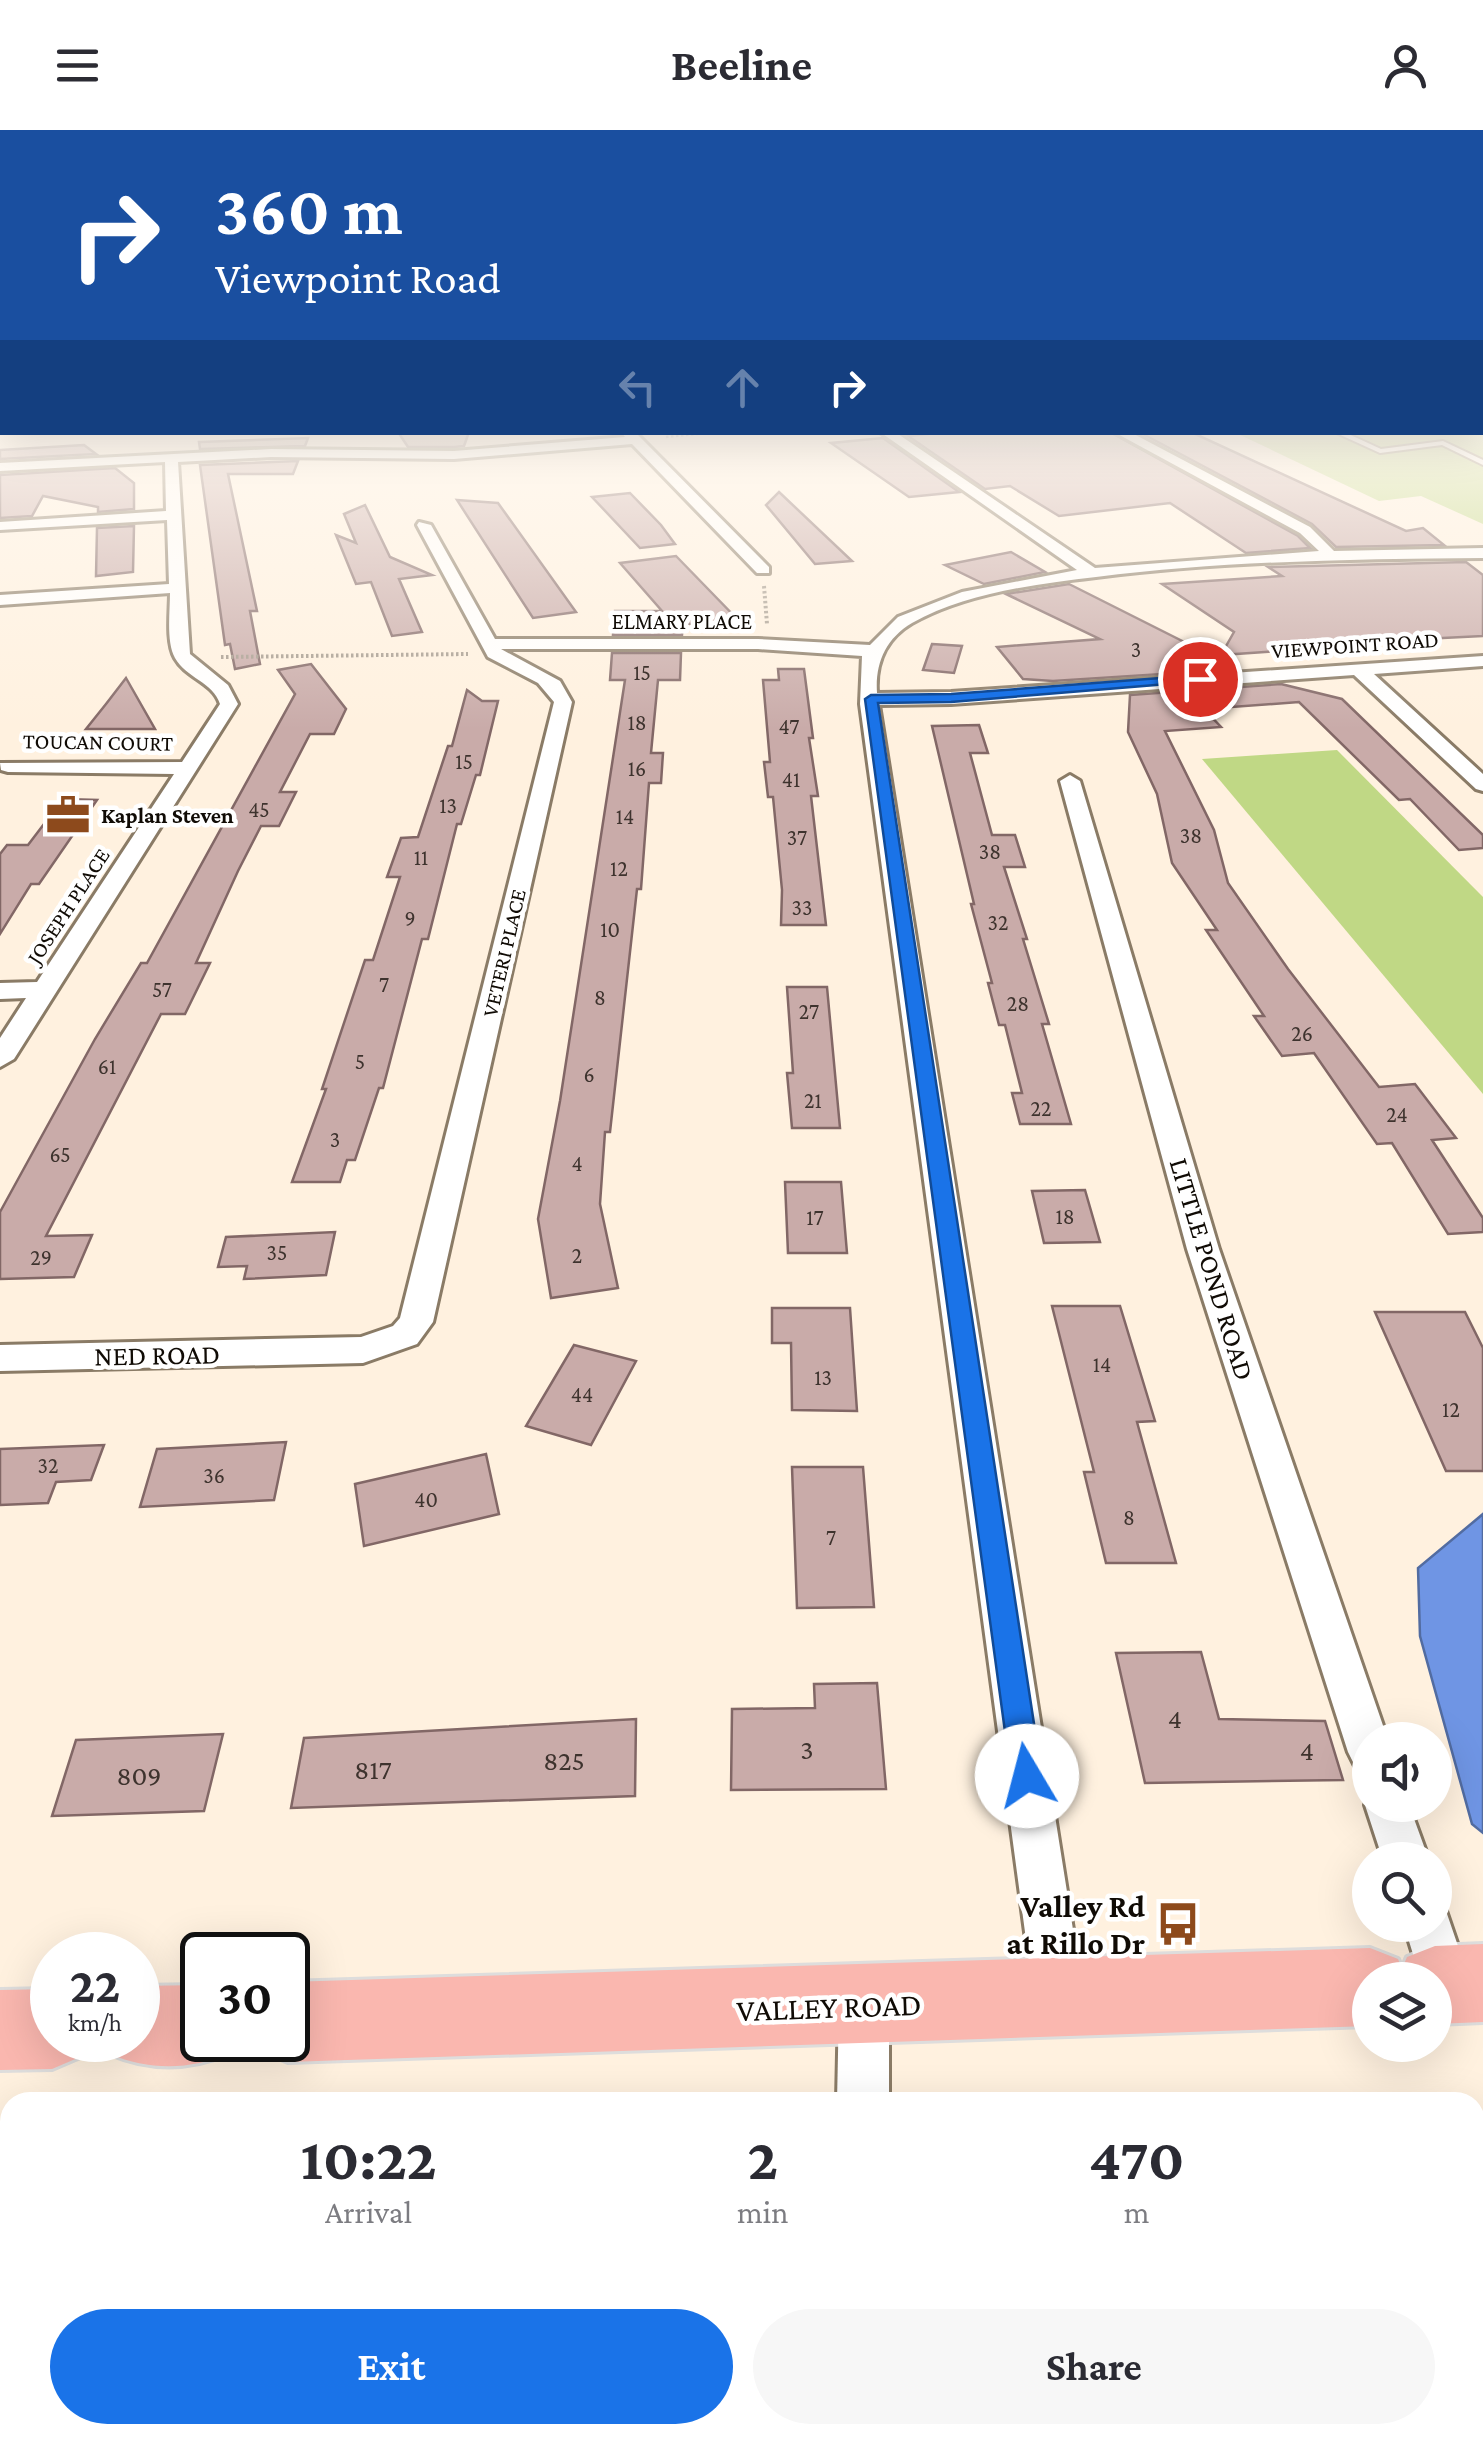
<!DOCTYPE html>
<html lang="en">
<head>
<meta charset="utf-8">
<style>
  body { margin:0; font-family:"Crimson Pro",serif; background:#f7f7f7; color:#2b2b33; height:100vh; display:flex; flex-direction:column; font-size:38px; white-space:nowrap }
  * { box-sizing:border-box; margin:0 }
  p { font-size:32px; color:#7c7c81 }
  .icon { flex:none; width:55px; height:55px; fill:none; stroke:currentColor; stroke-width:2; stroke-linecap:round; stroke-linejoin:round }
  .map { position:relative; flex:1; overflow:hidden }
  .side { position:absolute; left:0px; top:1962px; width:1485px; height:352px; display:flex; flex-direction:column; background:#fff; border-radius:30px 30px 0 0; box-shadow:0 10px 40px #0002 }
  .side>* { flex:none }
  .hud { position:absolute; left:0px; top:0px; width:1485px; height:305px; box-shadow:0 10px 40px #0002; background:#1a4fa0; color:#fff; overflow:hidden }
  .tools { position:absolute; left:1352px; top:1592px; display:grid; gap:20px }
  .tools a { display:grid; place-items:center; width:100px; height:100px; border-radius:50%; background:#fff; box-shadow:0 10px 40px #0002; font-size:50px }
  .speed { position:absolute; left:30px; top:1802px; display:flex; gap:20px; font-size:50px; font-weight:700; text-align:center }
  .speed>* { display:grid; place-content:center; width:130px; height:130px; border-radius:50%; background:#fff; box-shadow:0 10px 40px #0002; line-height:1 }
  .speed small { font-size:25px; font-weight:400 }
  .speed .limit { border:5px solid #111; border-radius:15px; background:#fff; color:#111 }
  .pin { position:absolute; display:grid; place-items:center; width:85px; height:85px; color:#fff; margin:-42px; border:5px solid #fff; border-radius:50%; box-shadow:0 2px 10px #0007 }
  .me { position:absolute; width:110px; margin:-55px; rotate:352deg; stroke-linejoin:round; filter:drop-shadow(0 0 8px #0008) }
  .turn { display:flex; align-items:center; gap:35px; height:210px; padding:0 50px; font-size:45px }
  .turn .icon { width:130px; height:130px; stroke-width:2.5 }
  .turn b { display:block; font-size:70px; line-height:85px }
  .lanes { display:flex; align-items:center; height:95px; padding:0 50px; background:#0003; justify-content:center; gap:50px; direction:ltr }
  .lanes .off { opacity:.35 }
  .eta { display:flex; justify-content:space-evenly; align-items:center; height:170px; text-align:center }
  .eta b { font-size:60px; font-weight:700; line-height:70px }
  .cta { display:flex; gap:20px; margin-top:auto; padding:20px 50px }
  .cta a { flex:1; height:115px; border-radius:60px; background:#1a73e8; color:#fff; font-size:40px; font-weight:700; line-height:115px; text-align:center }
  .cta a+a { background:#f7f7f7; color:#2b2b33 }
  header { display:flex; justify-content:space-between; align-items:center; height:130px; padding:0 50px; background:#fff; font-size:45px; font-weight:700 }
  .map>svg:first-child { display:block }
  .green { fill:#c0d885 }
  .water { fill:#6f95e4; stroke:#526ca1; stroke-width:2.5 }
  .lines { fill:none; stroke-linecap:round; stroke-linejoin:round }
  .stream { stroke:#526ca1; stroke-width:18 }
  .building { fill:#c9aba9; stroke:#826766; stroke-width:2.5 }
  .lane-casing { stroke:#8a7b66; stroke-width:4 }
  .street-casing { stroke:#8a7b66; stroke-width:6 }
  .primary-casing { stroke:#dedddc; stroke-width:6 }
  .path-far1 { stroke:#a59a8d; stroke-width:2.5; stroke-dasharray:2.5 2.5; stroke-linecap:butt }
  .path { stroke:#a59a8d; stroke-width:4; stroke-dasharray:2.5 2.5; stroke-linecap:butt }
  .lane { fill:#fff; fill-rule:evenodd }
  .street { fill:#fff; fill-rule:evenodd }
  .primary { fill:#fab7af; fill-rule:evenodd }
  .route { fill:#1a73e8; stroke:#114b97; stroke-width:2.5 }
  .labels { text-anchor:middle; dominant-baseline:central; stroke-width:9; stroke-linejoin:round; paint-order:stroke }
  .far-street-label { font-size:22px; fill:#100b05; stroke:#fff }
  .number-label { font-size:22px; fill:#3e332e }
  .far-poi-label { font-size:22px; font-weight:bold; fill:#100b05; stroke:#fff; text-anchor:start }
  .street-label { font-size:28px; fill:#100b05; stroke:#fff }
  .near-number-label { font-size:28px; fill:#3e332e }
  .near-poi-label { font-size:32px; font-weight:bold; fill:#100b05; stroke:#fff; text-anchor:end }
  .near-street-label { font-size:32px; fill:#100b05; stroke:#fff }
</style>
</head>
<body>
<header><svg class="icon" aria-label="menu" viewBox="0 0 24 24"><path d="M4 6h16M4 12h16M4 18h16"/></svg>Beeline<svg class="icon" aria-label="person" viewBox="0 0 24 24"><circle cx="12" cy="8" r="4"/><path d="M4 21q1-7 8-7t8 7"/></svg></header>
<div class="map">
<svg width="1483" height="2314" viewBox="0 0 1483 2314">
  <rect width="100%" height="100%" fill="#fff1df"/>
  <g class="green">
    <polygon points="1483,275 1483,394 1421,366 1379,371 1236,303 1482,302"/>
    <polygon points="1337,620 1483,767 1483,964 1202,629"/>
  </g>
  <polygon class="water" points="1483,1384 1483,1703 1472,1694 1420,1506 1418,1438"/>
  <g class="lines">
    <polyline class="stream" points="0,2188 10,2178"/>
  </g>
  <g class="building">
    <polygon points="398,302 469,302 464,316 454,317 408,317"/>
    <polygon points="946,302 1110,302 1298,406 1310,418 1246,423 1170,373 1059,386 1010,356 985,359 908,306"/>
    <polygon points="1139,302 1191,302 1406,401 1423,398 1444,415 1336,417 1312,394"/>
    <polygon points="308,308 305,316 200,319 199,312"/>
    <polygon points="883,308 959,362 909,367 831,313"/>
    <polygon points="84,315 96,324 0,329 0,320"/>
    <polygon points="298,331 293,344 228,344 257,481 250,481 260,534 235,539 230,514 225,515 200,335"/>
    <polygon points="115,338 134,353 134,379 98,382 98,377 43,366 32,386 0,388 0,345"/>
    <polygon points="779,362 852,431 815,434 766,375"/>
    <polygon points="630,363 661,395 675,414 640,418 592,367"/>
    <polygon points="457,370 498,373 576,482 533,488"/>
    <polygon points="365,375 390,427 432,445 399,449 422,502 392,506 371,452 356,454 336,405 356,413 344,384"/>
    <polygon points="134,396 133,442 96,446 97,398"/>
    <polygon points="1011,422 1045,442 984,454 945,435"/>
    <polygon points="676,426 741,493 683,494 682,505 613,505 615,481 662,481 620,433"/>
    <polygon points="1466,432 1483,445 1483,506 1322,514 1322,518 1221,525 1234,502 1162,454 1282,446 1268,437"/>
    <polygon points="1069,454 1212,526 1178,528 1225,540 1053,551 1023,549 997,517 1100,509 1006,464"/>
    <polygon points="932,514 962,516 954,543 923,540"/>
    <polygon points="612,523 681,523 680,550 658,550 651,623 663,623 661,653 649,653 641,759 637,759 610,1002 605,1002 600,1074 618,1158 551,1168 538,1089 560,971 625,550 610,550"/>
    <polygon points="311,534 346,579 334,604 310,604 280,662 296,662 279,696 261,696 238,741 196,833 210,833 185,884 161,884 46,1106 92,1105 74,1147 0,1149 0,1082 95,909 141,833 147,833 295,564 278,540"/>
    <polygon points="778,539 804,539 813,608 809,608 818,666 811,666 826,795 781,795 782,760 773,667 768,667 764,632 770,632 763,550 779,550"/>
    <polygon points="126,548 155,599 86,599 106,574"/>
    <polygon points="1281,554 1342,569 1483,705 1483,718 1459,720 1410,669 1399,670 1299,572 1204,579 1221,597 1165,601 1214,700 1228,753 1288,839 1379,957 1415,954 1456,1008 1432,1010 1483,1088 1483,1102 1448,1104 1392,1013 1377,1014 1314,923 1282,926 1254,886 1264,886 1206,800 1217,800 1172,733 1157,664 1128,602 1130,565"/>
    <polygon points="467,560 482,571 498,571 480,645 476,645 461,694 457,694 428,809 422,809 383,958 379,958 355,1030 347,1030 340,1052 292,1052 326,959 322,959 365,830 373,830 400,747 387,747 401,708 418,707 448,616 452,616"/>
    <polygon points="979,595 988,623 970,623 992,705 1015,705 1025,737 1004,737 1027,809 1023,809 1049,894 1042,894 1071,994 1020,994 1012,963 1022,963 1005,895 999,895 988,853 992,853 971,774 974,774 932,596"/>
    <polygon points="63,669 97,670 39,754 31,754 0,804 0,724 7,715 28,715"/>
    <polygon points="787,857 827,857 840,998 792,998 787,943 793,943"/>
    <polygon points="785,1052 841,1052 847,1123 788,1123"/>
    <polygon points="1085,1060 1100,1112 1044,1113 1032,1061"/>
    <polygon points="335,1102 326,1145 244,1149 247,1136 218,1137 226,1107"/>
    <polygon points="1052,1176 1120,1176 1155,1291 1137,1292 1176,1433 1106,1433 1084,1342 1094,1342"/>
    <polygon points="772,1178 850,1178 857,1281 792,1280 791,1213 772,1213"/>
    <polygon points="1375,1182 1465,1182 1483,1218 1483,1341 1446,1341"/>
    <polygon points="574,1215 636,1231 591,1315 526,1296"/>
    <polygon points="286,1312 274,1370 140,1377 157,1319"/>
    <polygon points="104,1315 91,1350 56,1352 48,1373 0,1375 0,1319"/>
    <polygon points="486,1324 499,1384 364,1416 355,1354"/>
    <polygon points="792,1337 863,1337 874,1477 797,1478"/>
    <polygon points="1201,1522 1219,1589 1325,1591 1343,1650 1145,1653 1116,1523"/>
    <polygon points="877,1553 886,1659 731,1660 732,1579 815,1578 814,1554"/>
    <polygon points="636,1589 635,1666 291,1678 304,1608"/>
    <polygon points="223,1604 204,1681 52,1686 76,1610"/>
  </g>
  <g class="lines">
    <g class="lane-casing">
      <polygon id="lane" points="1334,302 1344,302 1381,319 1443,311 1483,330 1483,335 1442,315 1380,323"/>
    </g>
    <g class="street-casing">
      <g id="street">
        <polygon points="0,275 2,275 2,281 0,282"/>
        <path d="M621 302H635L769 437V443H757L632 314 454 329 271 327 178 332 190 524 228 555 238 574 14 929 0 937V908L26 868 0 869V853L37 852 174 644 8 642 1 640 0 633 182 632 220 574C213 552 186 548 175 528 166 512 170 482 170 463L0 475V465L169 454 167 390 0 400V392L166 381 165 332 0 341V333L271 319 454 321 625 307Z"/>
        <path d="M880 302H895L1095 438 1319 421 1300 403 1114 302H1130L1310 397 1334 421 1483 418V428C1353 429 1224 431 1096 447 1036 454 965 463 912 493 885 509 875 534 877 563L951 562 1483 526V536L1374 544 1483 644V661L1476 659 1354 545 951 574 879 575 1084 1869 1076 1886 1059 1894 1042 1886 1034 1869 860 574 862 526 758 519H501L560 551 572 572 433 1192 417 1214 363 1233 0 1241V1215L361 1207 393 1196 400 1188 554 572 538 553 488 527 417 395 419 392 431 395 495 509H758L870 515 898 487 962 462 1077 440Z"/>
        <polygon points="1070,645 1080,651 1219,1119 1388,1610 1370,1610 1370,1642 1355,1636 1348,1622 1187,1119 1060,651"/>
        <polygon points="1370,1663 1370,1675 1409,1675 1429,1730 1383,1730 1365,1675"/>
        <polygon points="1435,1774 1445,1778 1471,1854 1464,1871 1447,1878 1435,1873 1435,1850 1421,1850 1404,1795 1435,1795"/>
        <polygon points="864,1851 881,1859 889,1876 889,1972 837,1972 839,1876 847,1859"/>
        <rect x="831" y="2305" width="60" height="9"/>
      </g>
    </g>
    <g class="primary-casing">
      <g id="primary">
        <polygon points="1483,1814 1483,1892 1435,1894 1435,1850 1370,1850 1370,1896 288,1932 260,1920 255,1910 288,1910 288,1852 1370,1818 1398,1829 1402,1839 1407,1827 1435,1816"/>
        <path d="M202 1855V1910H236L230 1923C191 1940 150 1941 110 1924L104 1910H138V1856Z"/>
        <polygon points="52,1859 52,1910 88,1910 80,1927 52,1939 0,1940 0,1860"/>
      </g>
    </g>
    <polyline class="path-far1" points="666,307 715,302"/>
    <g class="path">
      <polyline points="764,456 767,494"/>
      <polyline points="221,527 468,524"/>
    </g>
    <use href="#lane" class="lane"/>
    <use href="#street" class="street"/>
    <use href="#primary" class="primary"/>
  </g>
  <linearGradient id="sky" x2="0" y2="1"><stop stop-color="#77a8e6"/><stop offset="0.46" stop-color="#fff9f1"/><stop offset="1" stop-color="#fff9f1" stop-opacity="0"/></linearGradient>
  <rect width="1483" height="599" fill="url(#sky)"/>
  <polygon class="route" points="1200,545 1206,549 1204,551 951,572 878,573 1042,1646 1038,1657 1027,1661 1016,1657 1011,1646 865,569 871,565 951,564"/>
  <defs>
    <g id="office-bare" transform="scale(3.45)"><path d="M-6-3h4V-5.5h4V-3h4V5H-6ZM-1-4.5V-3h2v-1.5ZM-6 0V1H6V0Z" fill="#8d4a1c" stroke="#fff" stroke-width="2.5" paint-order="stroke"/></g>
    <g id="bus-bare" transform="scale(3.45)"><path d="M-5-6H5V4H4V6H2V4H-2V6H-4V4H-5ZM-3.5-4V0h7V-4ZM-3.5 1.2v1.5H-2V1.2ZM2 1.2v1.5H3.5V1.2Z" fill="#8d4a1c" stroke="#fff" stroke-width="2.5" paint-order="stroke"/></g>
  </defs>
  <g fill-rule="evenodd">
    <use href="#office-bare" x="68" y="685"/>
    <use href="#bus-bare" x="1178" y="1794"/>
  </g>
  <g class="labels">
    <g class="far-street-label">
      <text x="682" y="491">ELMARY PLACE</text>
      <text transform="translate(1355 515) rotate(-4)">VIEWPOINT ROAD</text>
      <text transform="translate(98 612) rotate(1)">TOUCAN COURT</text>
      <text transform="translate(68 776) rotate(-57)">JOSEPH PLACE</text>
      <text transform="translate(504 823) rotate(-77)">VETERI PLACE</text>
    </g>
    <g class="number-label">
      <text x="1136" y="519">3</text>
      <text x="642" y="542">15</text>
      <text x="637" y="592">18</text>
      <text x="789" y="596">47</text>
      <text x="464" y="631">15</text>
      <text x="637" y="638">16</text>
      <text x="791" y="649">41</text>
      <text x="448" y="675">13</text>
      <text x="259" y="679">45</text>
      <text x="625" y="686">14</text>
      <text x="1191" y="705">38</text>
      <text x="797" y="707">37</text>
      <text x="990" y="721">38</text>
      <text x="421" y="727">11</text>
      <text x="619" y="738">12</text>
      <text x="802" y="777">33</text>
      <text x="410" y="788">9</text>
      <text x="998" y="792">32</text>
      <text x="610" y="799">10</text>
      <text x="384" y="854">7</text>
      <text x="162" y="859">57</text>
      <text x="600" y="867">8</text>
      <text x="1018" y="873">28</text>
      <text x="809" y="881">27</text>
      <text x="1302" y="903">26</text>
      <text x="360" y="931">5</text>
      <text x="107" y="936">61</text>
      <text x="589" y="944">6</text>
      <text x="813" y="970">21</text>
      <text x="1041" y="978">22</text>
      <text x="1397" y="984">24</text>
      <text x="335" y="1009">3</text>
      <text x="60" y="1024">65</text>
      <text x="577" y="1033">4</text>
      <text x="1065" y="1086">18</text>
      <text x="815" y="1087">17</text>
      <text x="277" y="1122">35</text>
      <text x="577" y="1125">2</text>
      <text x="41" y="1127">29</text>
      <text x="1102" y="1234">14</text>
      <text x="823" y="1247">13</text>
      <text x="582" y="1264">44</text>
      <text x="1451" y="1279">12</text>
      <text x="48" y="1335">32</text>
      <text x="214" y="1345">36</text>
      <text x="426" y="1369">40</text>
      <text x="1129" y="1387">8</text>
      <text x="831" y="1407">7</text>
    </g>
    <g class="far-poi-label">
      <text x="101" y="685">Kaplan Steven</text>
    </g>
    <g class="street-label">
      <text transform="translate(1212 1139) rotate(73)">LITTLE POND ROAD</text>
      <text transform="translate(157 1225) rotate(-1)">NED ROAD</text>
    </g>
    <g class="near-number-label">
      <text x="1175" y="1588">4</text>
      <text x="807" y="1619">3</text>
      <text x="1307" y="1620">4</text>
      <text x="564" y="1630">825</text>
      <text x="373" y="1639">817</text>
      <text x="139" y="1645">809</text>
    </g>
    <g class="near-poi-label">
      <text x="1145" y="1776">Valley Rd<tspan x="1145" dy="37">at Rillo Dr</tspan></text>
    </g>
    <g class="near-street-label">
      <text transform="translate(829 1877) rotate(-2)">VALLEY ROAD</text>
    </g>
  </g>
</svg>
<div class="tools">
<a><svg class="icon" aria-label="sound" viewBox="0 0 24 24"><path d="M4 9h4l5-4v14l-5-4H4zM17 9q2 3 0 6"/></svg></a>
<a><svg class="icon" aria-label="search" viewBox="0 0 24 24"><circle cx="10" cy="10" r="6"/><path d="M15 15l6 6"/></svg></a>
<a><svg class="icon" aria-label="layers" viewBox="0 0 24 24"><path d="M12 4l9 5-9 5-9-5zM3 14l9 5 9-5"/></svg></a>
</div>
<div class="speed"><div>22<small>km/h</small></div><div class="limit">30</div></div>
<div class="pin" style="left:1200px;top:549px;background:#d93025"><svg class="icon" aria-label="arrive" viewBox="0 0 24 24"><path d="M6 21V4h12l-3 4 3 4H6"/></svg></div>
<svg class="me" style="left:1027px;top:1646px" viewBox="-20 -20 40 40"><circle r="19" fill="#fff"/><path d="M0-13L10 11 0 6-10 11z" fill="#1a73e8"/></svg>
<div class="hud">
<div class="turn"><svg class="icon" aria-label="right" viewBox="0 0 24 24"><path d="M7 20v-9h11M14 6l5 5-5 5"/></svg><div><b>360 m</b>Viewpoint Road</div></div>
<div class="lanes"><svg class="icon off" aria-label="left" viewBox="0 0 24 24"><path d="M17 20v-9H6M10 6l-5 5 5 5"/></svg><svg class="icon off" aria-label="ahead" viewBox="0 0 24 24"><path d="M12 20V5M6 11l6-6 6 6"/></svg><svg class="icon" aria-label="right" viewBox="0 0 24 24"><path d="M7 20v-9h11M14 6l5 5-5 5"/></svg></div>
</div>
<section class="side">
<div class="eta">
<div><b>10:22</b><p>Arrival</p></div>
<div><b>2</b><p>min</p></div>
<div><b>470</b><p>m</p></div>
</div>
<div class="cta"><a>Exit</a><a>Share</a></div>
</section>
</div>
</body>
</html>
